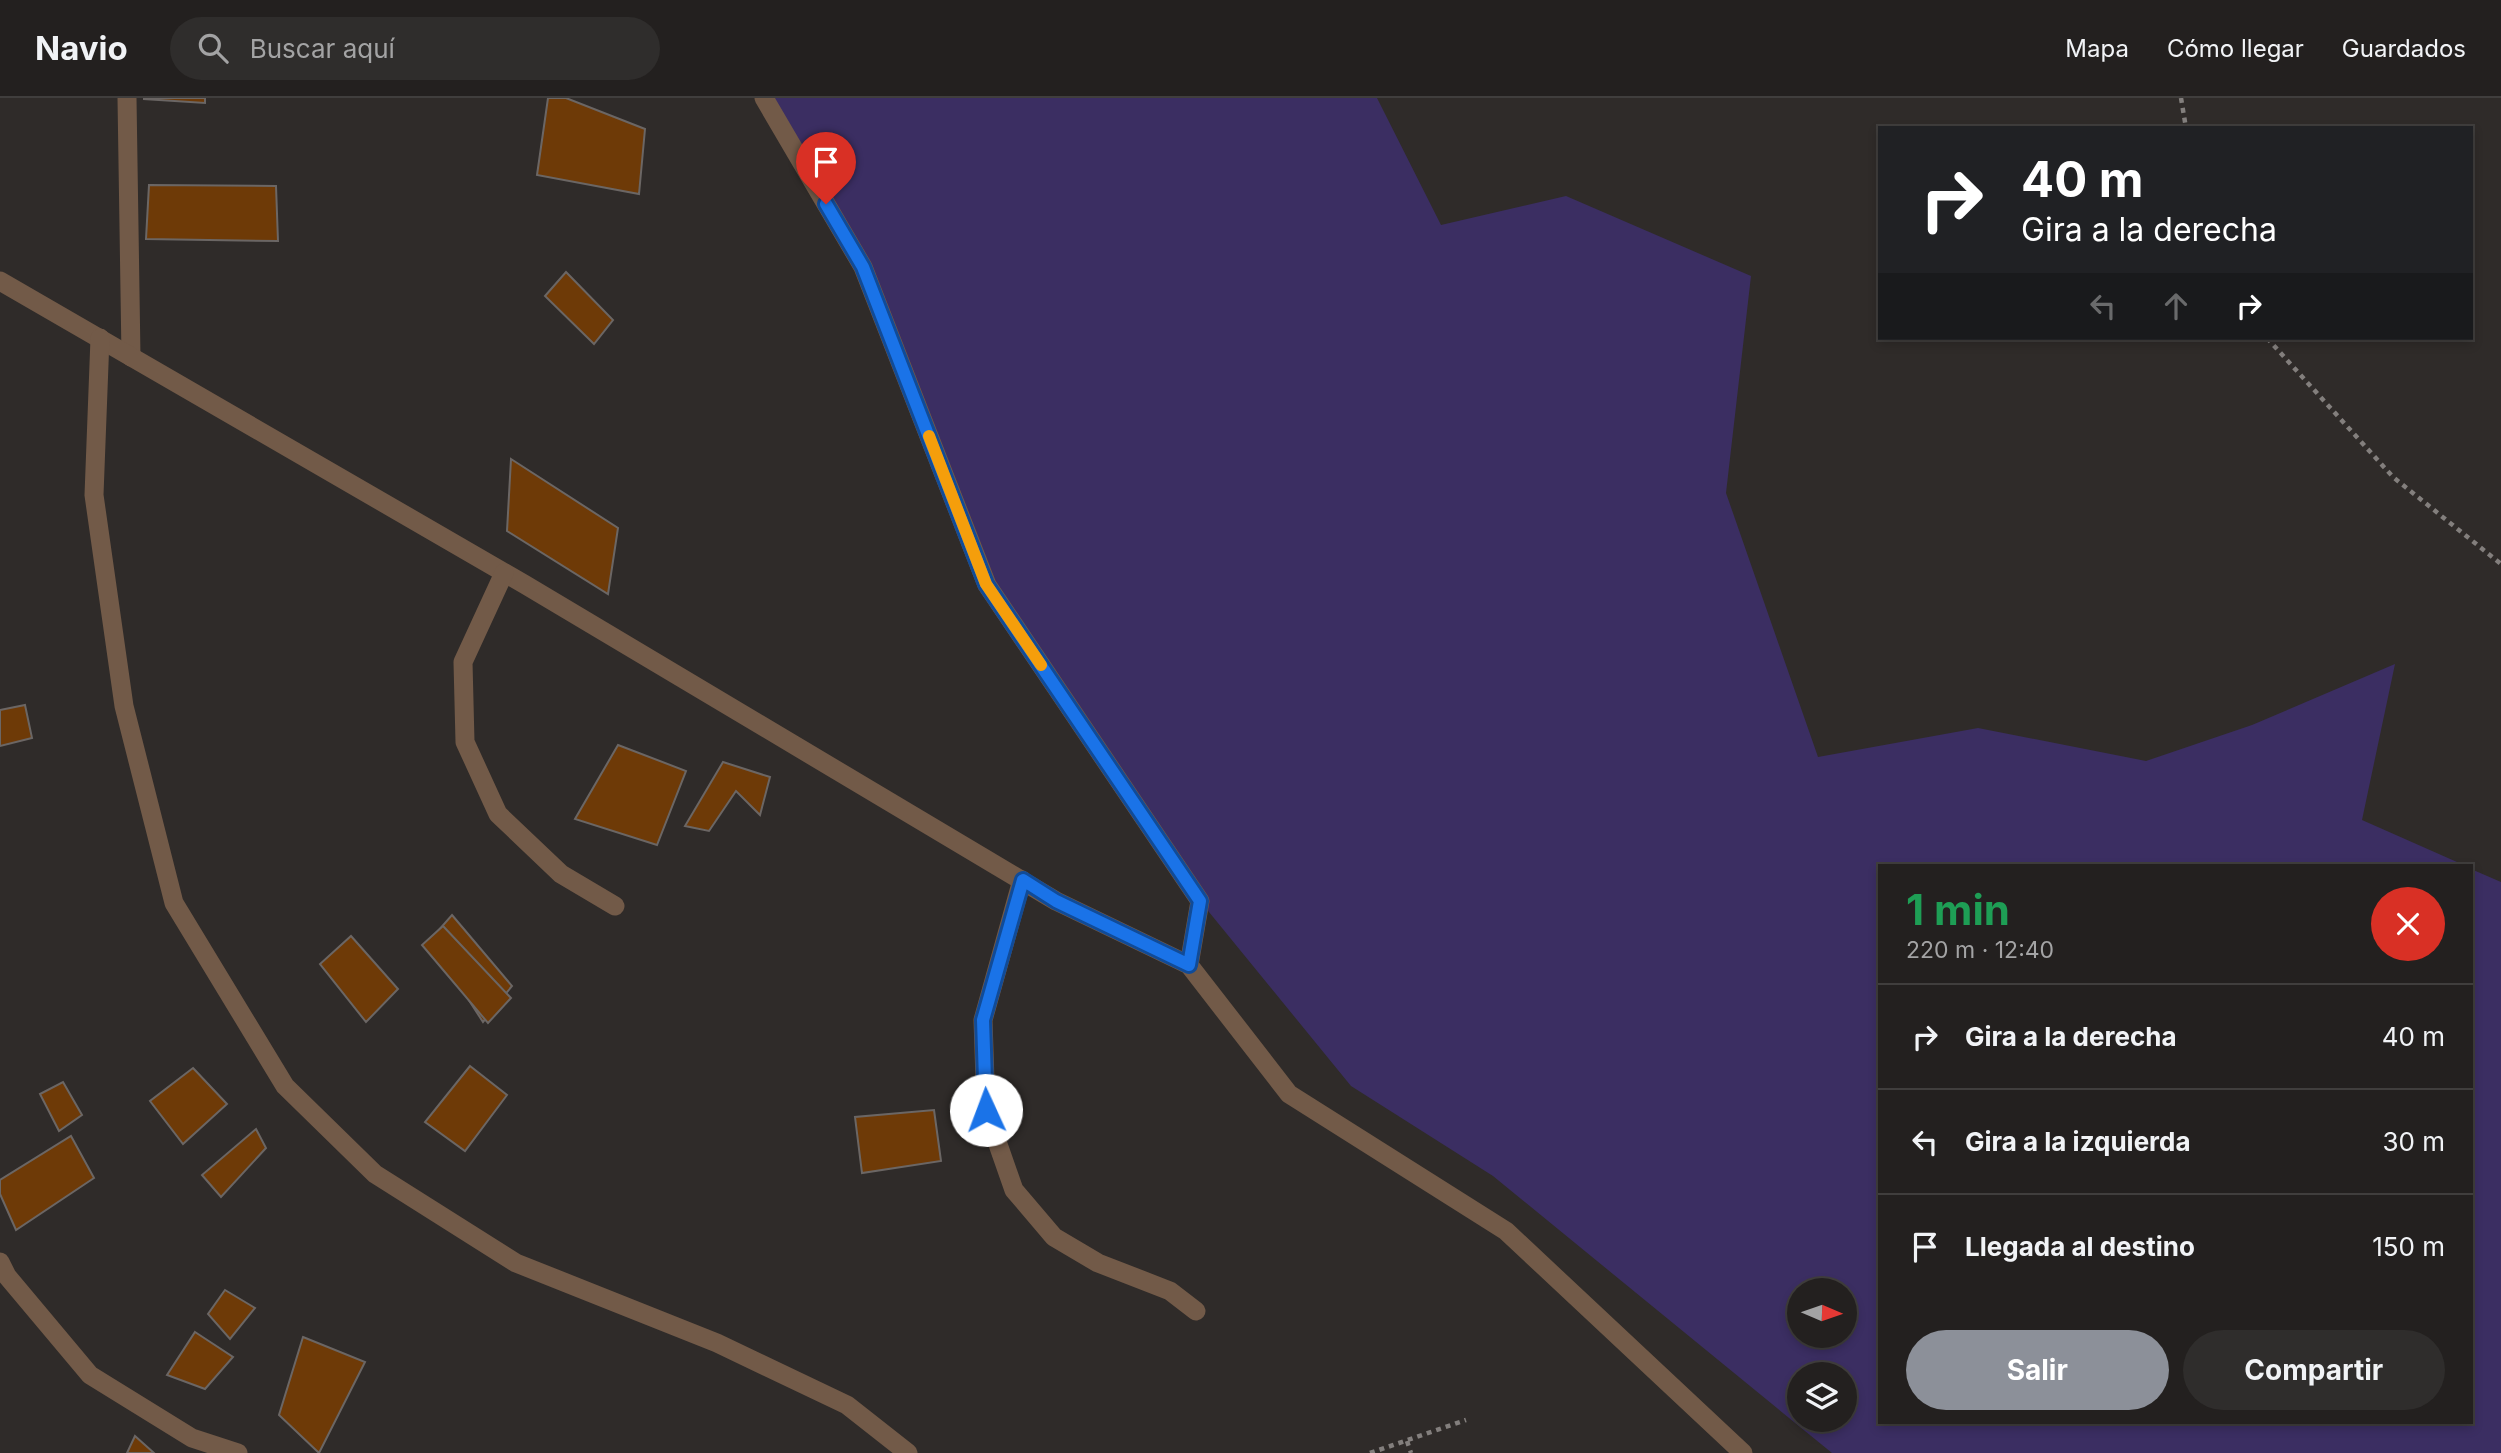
<!DOCTYPE html>
<html lang="es">
<head>
<meta charset="utf-8">
<style>
  body { margin:0; font-family:Inter,sans-serif; background:#2f2d2c; color:#f1f3f6; height:100vh; display:flex; flex-direction:column; font-size:26px; white-space:nowrap }
  * { box-sizing:border-box; margin:0 }
  p { font-size:23px; color:#a3a3a4 }
  .icon { flex:none; width:38px; height:38px; fill:none; stroke:currentColor; stroke-width:2; stroke-linecap:round; stroke-linejoin:round }
  .map { position:relative; flex:1; overflow:hidden }
  .drawer { position:absolute; left:1878px; top:766px; width:595px; height:560px; display:flex; flex-direction:column; background:#23201f; border-radius:0px; box-shadow:0 4px 10px #0003,0 0 0 2px #403e3d }
  .drawer>* { flex:none }
  .hud { position:absolute; left:1878px; top:28px; width:595px; height:214px; border-radius:0px; box-shadow:0 4px 10px #0003,0 0 0 2px #403e3d; background:#202124; color:#fff; overflow:hidden }
  .needle { width:46px; rotate:92deg }
  .fabs { position:absolute; left:1787px; top:1180px; display:grid; gap:14px }
  .fabs a { display:grid; place-items:center; width:70px; height:70px; border-radius:50%; background:#23201f; box-shadow:0 4px 10px #0003,0 0 0 2px #403e3d; font-size:35px }
  .pin { position:absolute; display:grid; place-items:center; width:60px; height:60px; color:#fff; margin:-72px -30px; border-radius:50% 50% 50% 0; rotate:-45deg; box-shadow:0 0 7px #0007 }
  .pin .icon { rotate:45deg }
  .me { position:absolute; width:77px; margin:-38px; rotate:358deg; stroke-linejoin:round; filter:drop-shadow(0 0 5px #0008) }
  .turn { display:flex; align-items:center; gap:24px; height:147px; padding:0 28px; font-size:32px }
  .turn .icon { width:91px; height:91px; stroke-width:2.5 }
  .turn b { display:block; font-size:49px; line-height:60px }
  .lanes { display:flex; align-items:center; height:66px; padding:0 28px; background:#0003; justify-content:center; gap:35px; direction:ltr }
  .lanes .off { opacity:.35 }
  .round { display:grid; place-items:center; flex:none; width:74px; height:74px; border-radius:37px; background:#2f2d2c }
  .headline { display:flex; align-items:center; justify-content:space-between; height:119px; padding:0 28px }
  h1 { font-size:42px; font-weight:700; line-height:52px; color:#1e9e55 }
  .primary-button { display:flex; gap:14px; margin-top:auto; padding:14px 28px }
  .primary-button a { flex:1; height:80px; border-radius:42px; background:#8c9099; color:#fff; font-size:28px; font-weight:700; line-height:80px; text-align:center }
  .primary-button a+a { background:#2f2d2c; color:#f1f3f6 }
  ul { padding:0; list-style:none }
  li { display:flex; align-items:center; gap:21px; height:105px; padding:0 28px; border-top:2px solid #403e3d }
  li div { flex:1 }
  li b { display:block; font-size:26px }
  li em { font-style:normal }
  header { display:flex; align-items:center; gap:42px; box-sizing:border-box; height:98px; padding:0 35px; background:#23201f; border-bottom:2px solid #403e3d }
  header strong { font-size:33px }
  nav { display:flex; gap:38px; margin-inline-start:auto; font-size:24px }
  .search { width:490px; height:63px; background:#2f2d2c; display:flex; align-items:center; gap:18px; box-sizing:border-box; padding:0 24px; border-radius:38px; color:#a3a3a4; font-size:26px }
  .map>svg:first-child { display:block }
  .green { fill:#3b2e62; fill-rule:evenodd }
  .building { fill:#6e3a07; stroke:#6b6664; stroke-width:2 }
  .lines { fill:none; stroke-linecap:round; stroke-linejoin:round }
  .path { stroke:#837f7d; stroke-width:4.5; stroke-dasharray:5 5; stroke-linecap:butt }
  .minor { stroke:#725a48; stroke-width:19 }
  .route-casing { stroke:#114b97; stroke-width:18 }
  .route { stroke:#1a73e8; stroke-width:12 }
  .slow { stroke:#f59e0b; stroke-width:12 }
</style>
</head>
<body>
<header>
<strong>Navio</strong>
<div class="search"><svg class="icon" aria-label="search" viewBox="0 0 24 24"><circle cx="10" cy="10" r="6"/><path d="M15 15l6 6"/></svg>Buscar aquí</div>
<nav><a>Mapa</a><a>Cómo llegar</a><a>Guardados</a></nav>
</header>
<div class="map">
<svg width="2501" height="1355" viewBox="0 0 2501 1355">
  <rect width="100%" height="100%" fill="#2f2b29"/>
  <path class="green" d="M764 0H1377L1441 127 1566 98 1751 178 1726 395 1818 659 1978 630 2146 663 2252 627 2395 566 2362 722 2466 768H1880V1325H2471V771L2501 784V1355H1832L1493 1078 1351 988 1200 803 987 487 863 169ZM1799 1192H1844V1237H1799ZM1799 1276H1844V1321H1799Z"/>
  <g class="building">
    <polygon points="205,0 205,5 144,1 144,0"/>
    <polygon points="548,0 566,0 645,31 639,96 537,77"/>
    <polygon points="149,87 276,88 278,143 146,141"/>
    <polygon points="566,174 613,222 594,246 545,198"/>
    <polygon points="511,361 618,430 608,496 507,433"/>
    <polygon points="25,607 32,640 0,648 0,612"/>
    <polygon points="618,647 686,673 657,747 575,721"/>
    <polygon points="723,664 770,679 760,717 736,693 709,733 685,728"/>
    <polygon points="452,817 512,888 483,924 430,842"/>
    <polygon points="443,828 511,900 488,925 422,847"/>
    <polygon points="351,838 398,891 366,924 320,866"/>
    <polygon points="470,968 507,997 465,1053 425,1024"/>
    <polygon points="193,970 227,1006 183,1046 150,1003"/>
    <polygon points="63,984 82,1017 59,1033 40,996"/>
    <polygon points="934,1012 941,1063 862,1075 855,1019"/>
    <polygon points="256,1031 266,1050 221,1099 202,1077"/>
    <polygon points="71,1038 94,1080 16,1132 0,1096 0,1082"/>
    <polygon points="225,1192 255,1210 230,1241 208,1216"/>
    <polygon points="195,1234 233,1259 205,1291 167,1277"/>
    <polygon points="303,1239 365,1264 319,1355 279,1317"/>
    <polygon points="135,1338 154,1355 127,1355"/>
  </g>
  <g class="lines">
    <g class="path">
      <polyline points="2181,0 2186,30"/>
      <polyline points="2267,240 2393,379 2501,466"/>
      <polyline points="1407,1343 1411,1355"/>
      <polyline points="1370,1355 1466,1322"/>
    </g>
    <g class="minor">
      <polyline points="127,0 131,259"/>
      <polyline points="764,0 863,169 987,487 1200,803 1189,867"/>
      <polyline points="0,183 524,486 1056,803 1189,867 1289,996 1506,1133 1743,1355"/>
      <polyline points="100,240 94,397 124,608 174,805 285,988 375,1076 516,1165 717,1245 847,1307 908,1355"/>
      <polyline points="504,475 463,564 465,644 498,716 561,776 615,808"/>
      <polyline points="1022,782 983,922 986,1012 1014,1092 1054,1139 1098,1165 1170,1193 1196,1213"/>
      <polyline points="0,1164 7,1178 90,1277 192,1340 238,1355"/>
    </g>
  </g>
  <g class="lines">
    <g class="route-casing">
      <polyline id="route" points="826,106 863,169 986,486 1200,803 1189,867 1056,803 1023,782 983,922 986,1012"/>
    </g>
    <use href="#route" class="route"/>
    <polyline class="slow" points="929,338 986,486 1041,567"/>
  </g>
</svg>
<div class="fabs">
<a><svg class="needle" viewBox="-14 -14 28 28"><path d="M0-13l5 13h-10z" fill="#e53935"/><path d="M0 13l5-13h-10z" fill="#a3a3a4"/></svg></a>
<a><svg class="icon" aria-label="layers" viewBox="0 0 24 24"><path d="M12 4l9 5-9 5-9-5zM3 14l9 5 9-5"/></svg></a>
</div>
<div class="pin" style="left:826px;top:106px;background:#d93025"><svg class="icon" aria-label="arrive" viewBox="0 0 24 24"><path d="M6 21V4h12l-3 4 3 4H6"/></svg></div>
<svg class="me" style="left:986px;top:1012px" viewBox="-20 -20 40 40"><circle r="19" fill="#fff"/><path d="M0-13L10 11 0 6-10 11z" fill="#1a73e8"/></svg>
<div class="hud">
<div class="turn"><svg class="icon" aria-label="right" viewBox="0 0 24 24"><path d="M7 20v-9h11M14 6l5 5-5 5"/></svg><div><b>40 m</b>Gira a la derecha</div></div>
<div class="lanes"><svg class="icon off" aria-label="left" viewBox="0 0 24 24"><path d="M17 20v-9H6M10 6l-5 5 5 5"/></svg><svg class="icon off" aria-label="ahead" viewBox="0 0 24 24"><path d="M12 20V5M6 11l6-6 6 6"/></svg><svg class="icon" aria-label="right" viewBox="0 0 24 24"><path d="M7 20v-9h11M14 6l5 5-5 5"/></svg></div>
</div>
<section class="drawer">
<div class="headline"><div><h1>1 min</h1><p>220 m · 12:40</p></div><a class="round" style="background:#d93025;color:#fff"><svg class="icon" aria-label="close" viewBox="0 0 24 24"><path d="M6 6l12 12M18 6L6 18"/></svg></a></div>
<ul>
<li><svg class="icon" aria-label="right" viewBox="0 0 24 24"><path d="M7 20v-9h11M14 6l5 5-5 5"/></svg><div><b>Gira a la derecha</b></div><em>40 m</em></li>
<li><svg class="icon" aria-label="left" viewBox="0 0 24 24"><path d="M17 20v-9H6M10 6l-5 5 5 5"/></svg><div><b>Gira a la izquierda</b></div><em>30 m</em></li>
<li><svg class="icon" aria-label="arrive" viewBox="0 0 24 24"><path d="M6 21V4h12l-3 4 3 4H6"/></svg><div><b>Llegada al destino</b></div><em>150 m</em></li>
</ul>
<div class="primary-button"><a>Salir</a><a>Compartir</a></div>
</section>
</div>
</body>
</html>
